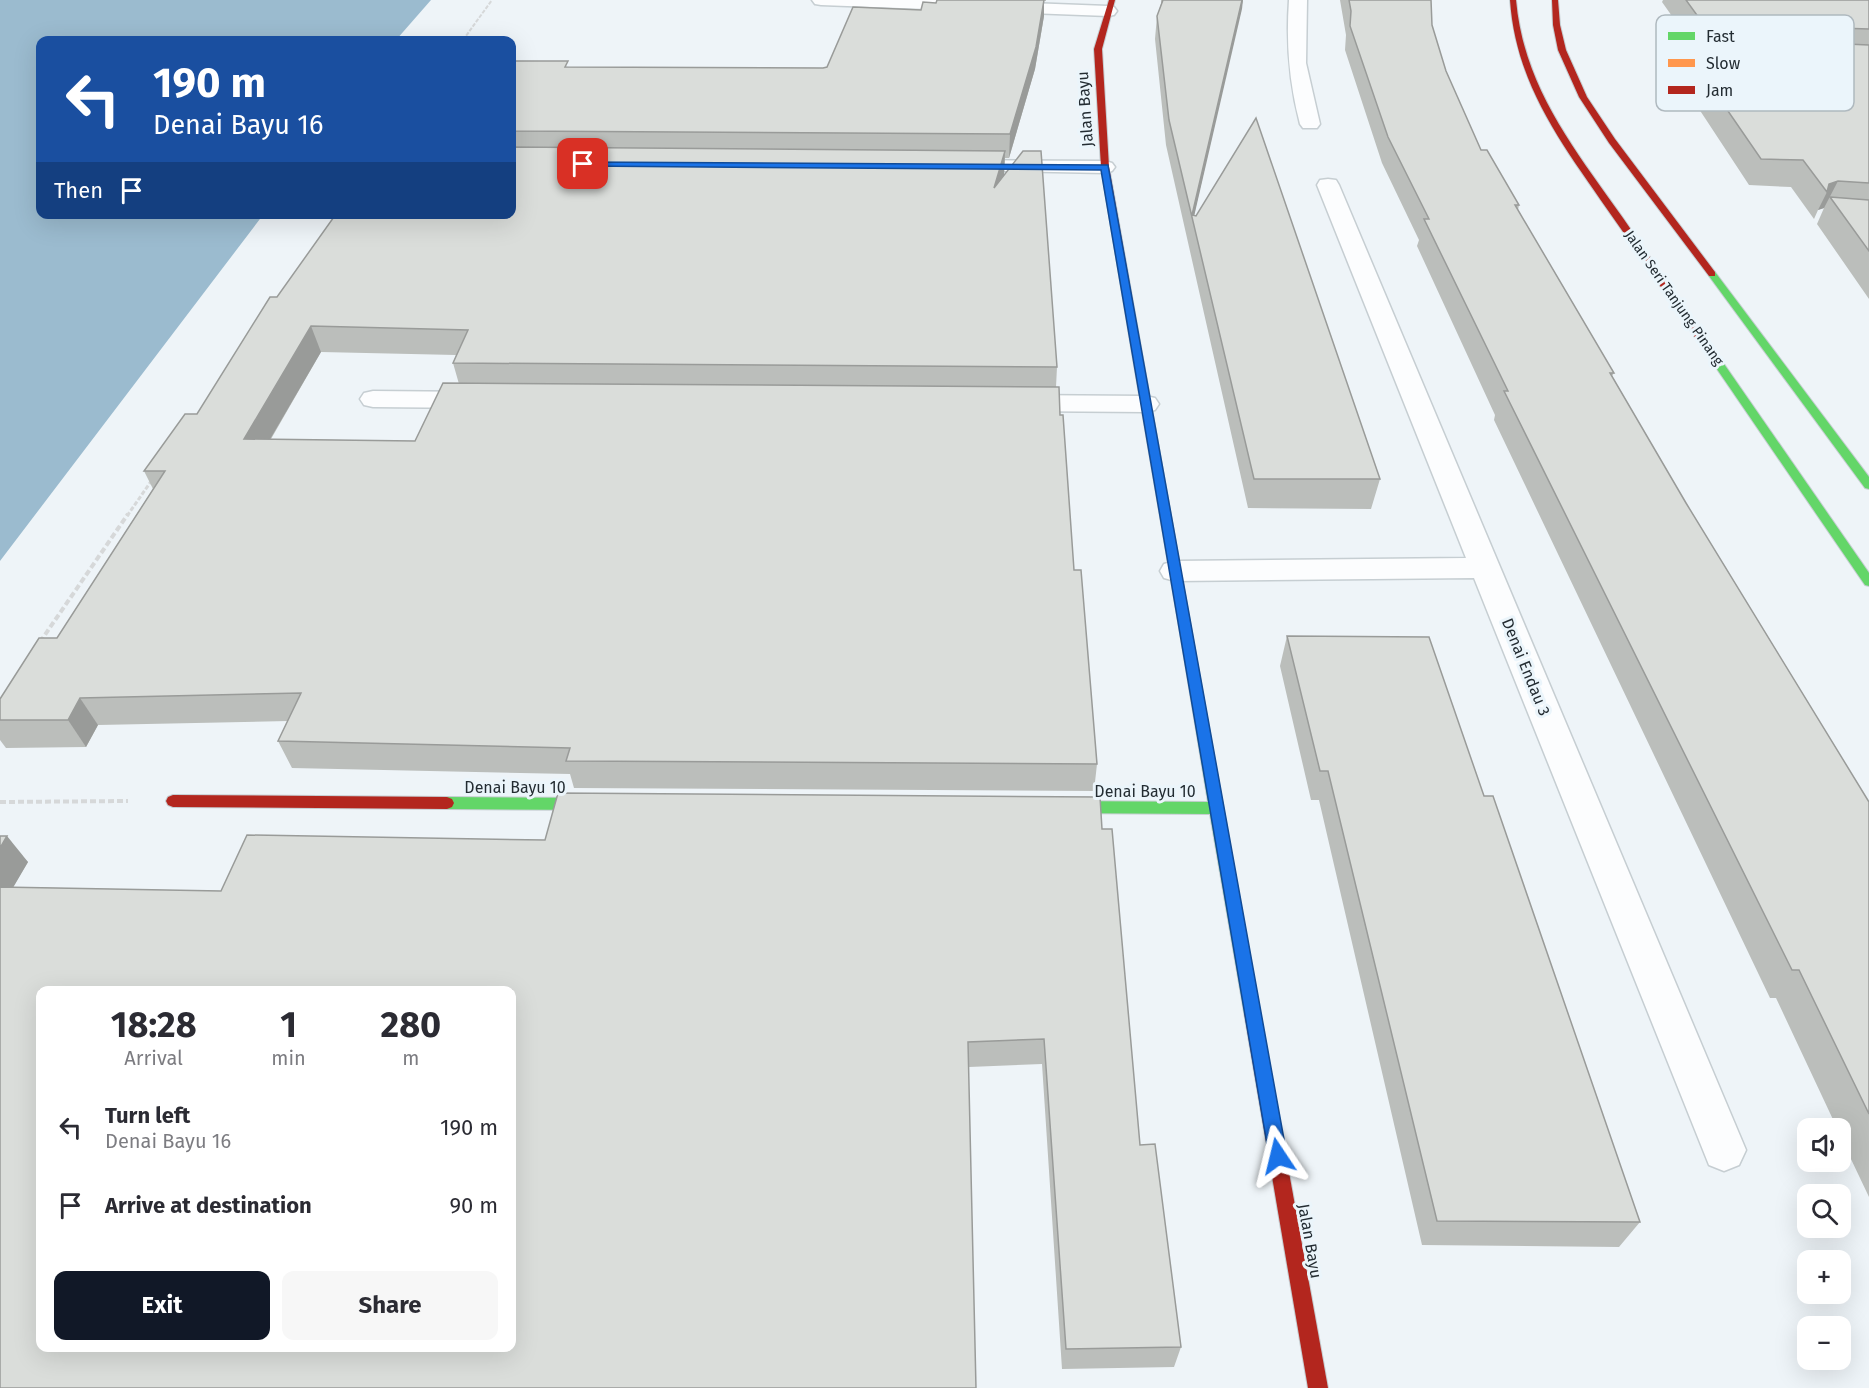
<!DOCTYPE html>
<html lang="en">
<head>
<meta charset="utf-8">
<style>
  body { margin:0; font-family:"Fira Sans",sans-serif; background:#f7f7f7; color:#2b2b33; height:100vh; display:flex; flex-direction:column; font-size:22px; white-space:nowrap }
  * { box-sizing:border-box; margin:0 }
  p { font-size:20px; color:#7c7c81 }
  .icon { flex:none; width:33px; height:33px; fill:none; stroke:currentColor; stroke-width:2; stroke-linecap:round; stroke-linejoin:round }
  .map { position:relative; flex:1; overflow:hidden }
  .sheet { position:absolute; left:36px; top:986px; width:480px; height:366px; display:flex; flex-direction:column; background:#fff; border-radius:12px; box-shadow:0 6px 24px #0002 }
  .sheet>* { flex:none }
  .guide { position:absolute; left:36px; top:36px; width:480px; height:183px; border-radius:12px; box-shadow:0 6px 24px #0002; background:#1a4fa0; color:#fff; overflow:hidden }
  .fabs { position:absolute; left:1797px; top:1118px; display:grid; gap:12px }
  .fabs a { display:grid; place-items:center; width:54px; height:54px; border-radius:12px; background:#fff; box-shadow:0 6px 24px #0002; font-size:30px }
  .pin { position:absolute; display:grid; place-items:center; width:51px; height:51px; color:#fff; margin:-26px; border-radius:12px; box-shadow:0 3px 9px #0006 }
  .me { position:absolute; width:66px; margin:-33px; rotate:350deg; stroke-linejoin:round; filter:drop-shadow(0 0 4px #0008) }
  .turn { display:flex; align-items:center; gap:21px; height:126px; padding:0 18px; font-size:27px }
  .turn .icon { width:78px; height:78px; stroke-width:2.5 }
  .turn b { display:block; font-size:42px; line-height:51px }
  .then { display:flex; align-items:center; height:57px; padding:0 18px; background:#0003; gap:12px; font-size:22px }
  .eta { display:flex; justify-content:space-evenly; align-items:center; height:102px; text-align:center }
  .eta b { font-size:36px; font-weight:700; line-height:42px }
  .cta { display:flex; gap:12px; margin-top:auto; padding:12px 18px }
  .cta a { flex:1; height:69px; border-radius:12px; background:#111827; color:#fff; font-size:24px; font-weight:700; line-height:69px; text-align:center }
  .cta a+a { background:#f7f7f7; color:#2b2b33 }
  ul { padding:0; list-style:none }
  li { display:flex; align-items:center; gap:18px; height:78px; padding:0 18px }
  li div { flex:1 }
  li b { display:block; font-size:22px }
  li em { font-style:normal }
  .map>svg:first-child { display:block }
  .water { fill:#9bbbcf }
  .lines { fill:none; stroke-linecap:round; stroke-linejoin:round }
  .street-casing { stroke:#c6ced2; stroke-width:3 }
  .fast-casing { stroke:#c6ced2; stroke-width:2 }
  .slow-casing { stroke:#c6ced2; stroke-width:2 }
  .jam-casing { stroke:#c6ced2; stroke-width:2 }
  .path-far2 { stroke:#d6d8d9; stroke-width:2; stroke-dasharray:4 1.5; stroke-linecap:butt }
  .path-far1 { stroke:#d6d8d9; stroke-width:3; stroke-dasharray:4.5 2; stroke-linecap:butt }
  .path { stroke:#d6d8d9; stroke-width:4; stroke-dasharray:6 3; stroke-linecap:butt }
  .street { fill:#fcfdfe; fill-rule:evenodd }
  .fast { fill:#63d668; fill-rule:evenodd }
  .slow { fill:#ff974d; fill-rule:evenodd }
  .jam { fill:#b3261e; fill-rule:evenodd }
  .wall { fill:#bbbebb; fill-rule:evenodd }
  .shaded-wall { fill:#999b99 }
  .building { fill:#daddda; stroke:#999b99; stroke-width:1.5; fill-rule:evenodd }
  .route { fill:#1a73e8; stroke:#114b97; stroke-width:1.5 }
  .labels { text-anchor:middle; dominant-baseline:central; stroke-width:6; stroke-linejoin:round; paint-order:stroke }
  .far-street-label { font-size:14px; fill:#232c32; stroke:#ebf5fb }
  .street-label { font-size:16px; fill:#232c32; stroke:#ebf5fb }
  .key { fill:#ebf5fb; stroke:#afb9bf; stroke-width:1.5 }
  .key-label { font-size:16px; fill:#232c32 }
</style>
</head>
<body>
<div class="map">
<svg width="1869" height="1388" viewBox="0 0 1869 1388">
  <rect width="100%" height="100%" fill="#eef4f8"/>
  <polygon class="water" points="0,0 431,0 396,40 40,40 40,214 263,215 0,561"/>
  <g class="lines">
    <g class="street-casing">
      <g id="street">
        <polygon points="812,0 955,0 1108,6 1114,7 1117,11 1114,15 1108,16 821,5 815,4"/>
        <path d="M1289 0H1307L1306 63 1320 124 1317 128H1303L1300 124C1289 82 1286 43 1289 0Z"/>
        <polygon points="960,160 1105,161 1112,163 1115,167 1112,171 1105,173 953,170 950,166 953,162"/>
        <polygon points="1328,179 1336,180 1339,185 1746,1150 1739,1165 1724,1171 1709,1165 1474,578 1175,581 1164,578 1160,571 1164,564 1175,561 1466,558 1317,185 1320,180"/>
        <polygon points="373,391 479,392 488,394 492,400 488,406 479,408 373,407 364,405 360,399 364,393"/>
        <polygon points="1016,395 1146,396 1155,398 1159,404 1155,410 1146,412 1016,411 1007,409 1003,403 1007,397"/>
      </g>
    </g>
    <g class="fast-casing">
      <g id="fast">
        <polygon points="1709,272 1715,272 1869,477 1869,489 1865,488 1709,276"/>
        <polygon points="1711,350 1715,351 1869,573 1869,586 1865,585 1706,353"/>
        <polygon points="1187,635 1193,639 1260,1012 1258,1017 1252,1019 1246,1017 1244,1012 1210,814 1057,813 1052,811 1050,807 1052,803 1057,801 1208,802 1181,639"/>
        <polygon points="447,797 601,798 606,800 608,804 606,808 601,810 447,809 442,807 440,803 442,799"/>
      </g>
    </g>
    <g class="slow-casing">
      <polygon id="slow" points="1137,350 1142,353 1193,639 1187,643 1181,639 1132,353"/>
    </g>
    <g class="jam-casing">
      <g id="jam">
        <polygon points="1109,0 1115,0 1102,49 1109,167 1142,353 1137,356 1132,353 1101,167 1094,49"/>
        <path d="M1510 0H1516C1524 88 1574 148 1623 218 1654 263 1685 308 1716 353L1715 355H1707C1676 310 1646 264 1614 219 1566 149 1516 88 1510 0Z"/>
        <polygon points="1552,0 1558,0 1560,25 1566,50 1587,97 1615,139 1715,272 1715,276 1709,276 1609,143 1579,97 1558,50 1553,25"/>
        <polygon points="173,795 447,797 452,799 454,803 452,807 447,809 173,807 168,805 166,801 168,797"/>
        <polygon points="1252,1005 1258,1007 1260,1012 1328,1388 1308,1388 1244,1012 1246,1007"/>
      </g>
    </g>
    <polyline class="path-far2" points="463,40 492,0"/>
    <polyline class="path-far1" points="127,516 152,480"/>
    <g class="path">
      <polyline points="40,642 128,514"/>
      <polyline points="0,802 128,801"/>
    </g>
    <use href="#street" class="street"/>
    <use href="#fast" class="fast"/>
    <use href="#slow" class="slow"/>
    <use href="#jam" class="jam"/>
  </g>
  <g class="wall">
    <path d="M937 0H1046V1H1044V16L1035 69 1009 158H1005L1004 175 1057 367 1056 387 1074 570 1097 764 1094 791 574 788 570 774 292 768 278 741 288 721 98 725 86 747 6 748 0 740V699L57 638 153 489 144 471 197 414 277 297 512 214V61L569 67 823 68 827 67 921 10 936 3ZM321 352 456 355 453 363 459 384 415 441 271 439Z"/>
    <polygon points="1161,0 1243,0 1194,215 1380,479 1371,509 1248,508 1166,145 1155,39 1157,16 1161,4"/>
    <polygon points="1340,0 1431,0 1432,25 1446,71 1481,150 1519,205 1518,210 1614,373 1612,376 1686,503 1869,802 1869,1197 1840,1136 1840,1128 1837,1128 1776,998 1770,998 1494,420 1495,415 1417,246 1419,240 1382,163 1345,50 1346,35"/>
    <path d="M1663 0H1869V299L1817 224 1824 208 1818 210 1814 219 1791 187 1749 185 1676 74 1686 50H1696L1662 2ZM1707 48H1710L1709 51 1702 50Z"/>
    <polygon points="1287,636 1484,796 1640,1222 1619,1247 1422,1245 1319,800 1311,800 1280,666"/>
    <polygon points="1102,829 1140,1145 1181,1347 1174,1367 1062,1369 1042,1064 969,1067 0,1388 0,836 28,862 13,887 221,891 545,840"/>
  </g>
  <g class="shaded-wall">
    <polygon points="1044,0 1044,16 1035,69 1009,158 1010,134"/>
    <polygon points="1242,0 1243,0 1242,9 1193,221 1192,215"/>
    <polygon points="1716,24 1707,48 1698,53 1707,29"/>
    <polygon points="1005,151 1004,175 994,188"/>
    <polygon points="1838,181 1824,208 1818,210 1827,192 1829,184"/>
    <polygon points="311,326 321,352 255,465 244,439"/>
    <polygon points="80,698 98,725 86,747 68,720"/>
    <polygon points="7,836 28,862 0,910 0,848"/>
  </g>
  <g class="building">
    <polygon points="937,0 1044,0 1036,47 1010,134 512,131 512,61 568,61 565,67 823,68 827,67 853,7 921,10 923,2 936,3"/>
    <polygon points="1163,0 1242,0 1192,215 1196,216 1256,118 1380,479 1254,479 1169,120 1157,16"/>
    <polygon points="1349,0 1431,0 1432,25 1446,71 1481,150 1487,150 1519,205 1515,205 1614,373 1610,373 1686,503 1869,802 1869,1114 1799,970 1792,970 1504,391 1508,391 1424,219 1429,219 1388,137 1350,26 1351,11"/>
    <polygon points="1686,0 1869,0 1869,29 1716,24 1707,29"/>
    <polygon points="1714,38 1869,45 1869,183 1838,181 1829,184 1827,192 1803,160 1761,159 1686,50 1723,51"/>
    <polygon points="512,147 1005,151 994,188 1023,151 1041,151 1057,367 453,363 468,330 311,326 244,439 415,441 443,383 1059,387 1060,415 1063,415 1074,570 1081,570 1097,764 566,761 570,748 278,741 301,693 80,698 68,720 0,720 0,699 39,638 57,638 165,471 144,471 185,414 197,414 270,297 277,297 336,214 512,214"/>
    <polygon points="1830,197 1869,200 1869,251"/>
    <polygon points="1287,636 1429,637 1484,796 1493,796 1640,1222 1437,1221 1328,771 1320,771"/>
    <path d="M558 793 1100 797 1102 829H1112L1140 1145 1155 1144 1181 1347 1066 1349 1044 1039 968 1042 976 1388H0V887L221 891 247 835 545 840ZM40 990H512V1347H40Z"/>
    <polygon points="0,836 7,836 0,848"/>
  </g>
  <polygon class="route" points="580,162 1108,165 1287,1156 1284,1162 1278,1164 1272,1162 1269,1156 1101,170 583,166 580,165"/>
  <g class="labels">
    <g class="far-street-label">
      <text transform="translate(1674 298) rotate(55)">Jalan Seri Tanjung Pinang</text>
    </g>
    <g class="street-label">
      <text transform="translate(1085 109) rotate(-94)">Jalan Bayu</text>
      <text transform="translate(1526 667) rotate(68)">Denai Endau 3</text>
      <text x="515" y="787">Denai Bayu 10</text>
      <text x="1145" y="791">Denai Bayu 10</text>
      <text transform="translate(1310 1241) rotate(80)">Jalan Bayu</text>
    </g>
  </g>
  <rect x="1656" y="15" width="198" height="96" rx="9" class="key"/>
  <rect x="1668" y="32" width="27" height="8" fill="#63d668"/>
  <rect x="1668" y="59" width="27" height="8" fill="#ff974d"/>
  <rect x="1668" y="86" width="27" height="8" fill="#b3261e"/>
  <g class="key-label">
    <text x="1706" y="42">Fast</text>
    <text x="1706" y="69">Slow</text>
    <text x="1706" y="96">Jam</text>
  </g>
</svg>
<div class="fabs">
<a><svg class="icon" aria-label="sound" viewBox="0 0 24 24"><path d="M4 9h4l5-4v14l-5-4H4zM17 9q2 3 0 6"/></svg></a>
<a><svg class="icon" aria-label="search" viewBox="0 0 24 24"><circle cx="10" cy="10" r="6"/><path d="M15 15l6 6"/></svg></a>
<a>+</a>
<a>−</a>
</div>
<div class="pin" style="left:583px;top:164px;background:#d93025"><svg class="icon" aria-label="arrive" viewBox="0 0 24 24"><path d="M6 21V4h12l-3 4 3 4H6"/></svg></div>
<svg class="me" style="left:1278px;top:1156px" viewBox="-20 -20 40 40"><path d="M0-17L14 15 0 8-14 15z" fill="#1a73e8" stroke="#fff" stroke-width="4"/></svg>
<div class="guide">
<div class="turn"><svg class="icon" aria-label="left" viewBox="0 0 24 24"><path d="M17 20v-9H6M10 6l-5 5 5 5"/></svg><div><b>190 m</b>Denai Bayu 16</div></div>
<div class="then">Then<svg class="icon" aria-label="arrive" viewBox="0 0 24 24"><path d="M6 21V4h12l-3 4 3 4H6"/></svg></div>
</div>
<section class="sheet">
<div class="eta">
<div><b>18:28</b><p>Arrival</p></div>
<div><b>1</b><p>min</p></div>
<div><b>280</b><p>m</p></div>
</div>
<ul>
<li><svg class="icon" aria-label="left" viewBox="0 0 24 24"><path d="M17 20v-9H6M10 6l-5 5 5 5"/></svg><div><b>Turn left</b><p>Denai Bayu 16</p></div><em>190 m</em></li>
<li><svg class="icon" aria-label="arrive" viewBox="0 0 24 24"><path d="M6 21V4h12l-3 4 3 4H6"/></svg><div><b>Arrive at destination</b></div><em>90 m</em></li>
</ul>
<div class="cta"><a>Exit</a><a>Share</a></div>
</section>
</div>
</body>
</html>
